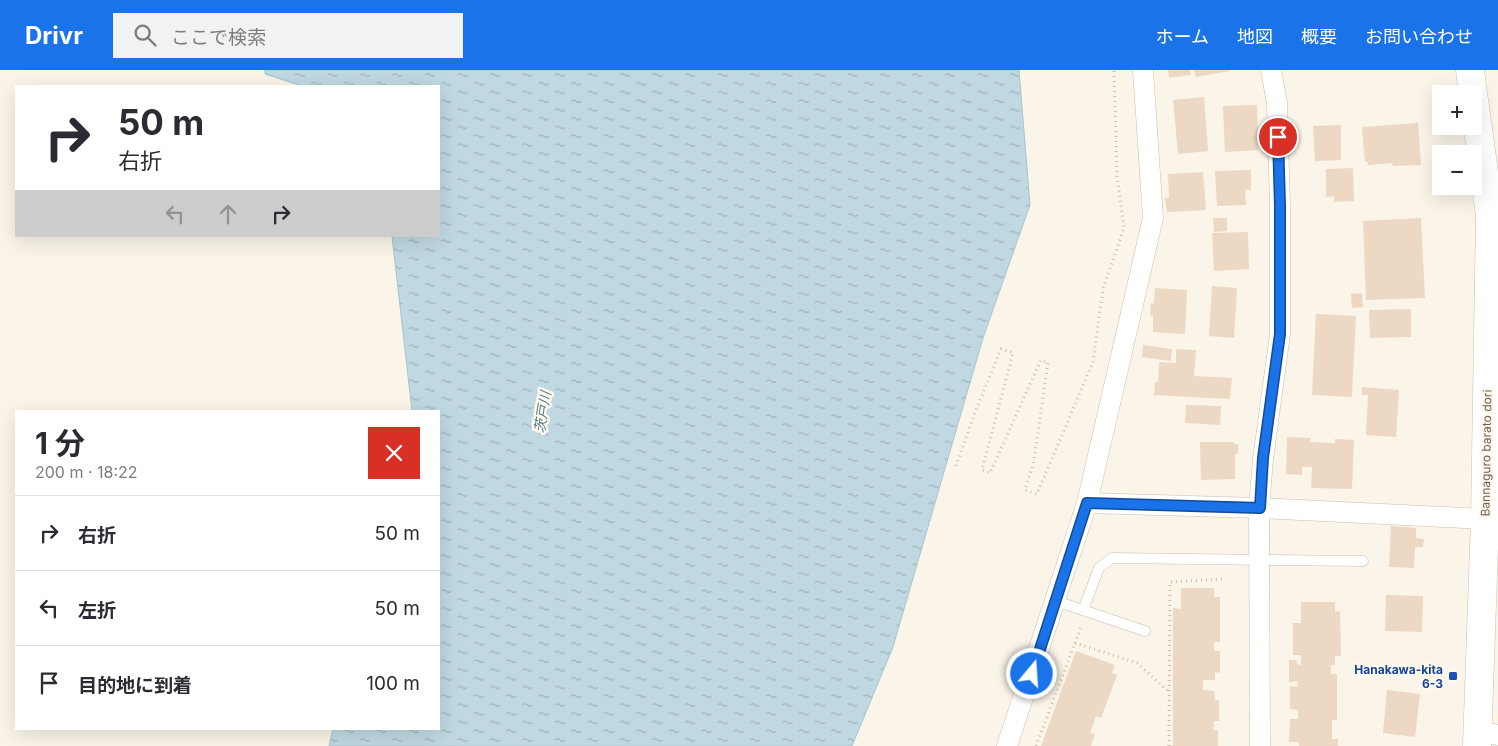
<!DOCTYPE html>
<html lang="ja">
<head>
<meta charset="utf-8">
<style>
  body { margin:0; font-family:Inter,"Noto Sans JP",sans-serif; background:#f2f2f3; color:#2b2b33; height:100vh; display:flex; flex-direction:column; font-size:19px; white-space:nowrap }
  * { box-sizing:border-box; margin:0 }
  p { font-size:16px; color:#7c7c81 }
  .icon { flex:none; width:28px; height:28px; fill:none; stroke:currentColor; stroke-width:2; stroke-linecap:round; stroke-linejoin:round }
  .map { position:relative; flex:1; overflow:hidden }
  .side { position:absolute; left:15px; top:340px; width:425px; height:320px; display:flex; flex-direction:column; background:#fff; border-radius:0px; box-shadow:0 5px 20px #0002 }
  .side>* { flex:none }
  .banner { position:absolute; left:15px; top:15px; width:425px; height:152px; border-radius:0px; box-shadow:0 5px 20px #0002; background:#fff; color:#2b2b33; overflow:hidden }
  .tools { position:absolute; left:1432px; top:15px; display:grid; gap:10px }
  .tools a { display:grid; place-items:center; width:50px; height:50px; border-radius:0px; background:#fff; box-shadow:0 5px 20px #0002; font-size:25px }
  .pin { position:absolute; display:grid; place-items:center; width:42px; height:42px; color:#fff; margin:-21px; border:2px solid #fff; border-radius:50%; box-shadow:0 1px 5px #0007 }
  .me { position:absolute; width:55px; margin:-28px; rotate:18deg; stroke-linejoin:round; filter:drop-shadow(0 0 4px #0008) }
  .turn { display:flex; align-items:center; gap:18px; height:105px; padding:0 20px; font-size:22px }
  .turn .icon { width:65px; height:65px; stroke-width:2.5 }
  .turn b { display:block; font-size:35px; line-height:42px }
  .lanes { display:flex; align-items:center; height:48px; padding:0 20px; background:#0003; justify-content:center; gap:25px; direction:ltr }
  .lanes .off { opacity:.35 }
  .round { display:grid; place-items:center; flex:none; width:52px; height:52px; border-radius:0px; background:#f2f2f3 }
  .headline { display:flex; align-items:center; justify-content:space-between; height:85px; padding:0 20px }
  h1 { font-size:30px; font-weight:700; line-height:38px }
  ul { padding:0; list-style:none }
  li { display:flex; align-items:center; gap:15px; height:75px; padding:0 20px; border-top:1px solid #e1e1e2 }
  li div { flex:1 }
  li b { display:block; font-size:19px }
  li em { font-style:normal }
  header { display:flex; align-items:center; gap:30px; box-sizing:border-box; height:70px; padding:0 25px; background:#1a73e8; color:#fff }
  header strong { font-size:24px }
  nav { display:flex; gap:28px; margin-inline-start:auto; font-size:18px }
  .search { width:350px; height:45px; background:#f2f2f3; display:flex; align-items:center; gap:12px; box-sizing:border-box; padding:0 18px; border-radius:0px; color:#7c7c81; font-size:19px }
  .map>svg:first-child { display:block }
  .water { fill:url(#water-ripples); stroke:#a6c5d1 }
  .building { fill:#ecd8c3 }
  .lines { fill:none; stroke-linecap:round; stroke-linejoin:round }
  .lane-casing { stroke:#cabeaf; stroke-width:11 }
  .street-casing { stroke:#cabeaf; stroke-width:21 }
  .secondary-casing { stroke:#ccbfad; stroke-width:29 }
  .path { stroke:#d0bca6; stroke-width:3; stroke-dasharray:1 4; stroke-linecap:butt }
  .lane { stroke:#fff; stroke-width:10 }
  .street { stroke:#fff; stroke-width:20 }
  .secondary { stroke:#fff; stroke-width:28 }
  .route-casing { stroke:#114b97; stroke-width:12 }
  .route { stroke:#1a73e8; stroke-width:9 }
  .transit-dot { fill:#1a4fb4; stroke:#fdf9ee; stroke-width:2 }
  .labels { text-anchor:middle; dominant-baseline:central; stroke-width:5; stroke-linejoin:round; paint-order:stroke }
  .street-label { font-size:12px; fill:#715f4f; stroke:#fdf9ee }
  .transit-label { font-size:12px; font-weight:bold; fill:#164399; stroke:#fdf9ee; text-anchor:end }
  .water-label { font-size:14px; font-style:italic; fill:#4f7888; stroke:#fdf9ee }
</style>
</head>
<body>
<header>
<strong>Drivr</strong>
<div class="search"><svg class="icon" aria-label="search" viewBox="0 0 24 24"><circle cx="10" cy="10" r="6"/><path d="M15 15l6 6"/></svg>ここで検索</div>
<nav><a>ホーム</a><a>地図</a><a>概要</a><a>お問い合わせ</a></nav>
</header>
<div class="map">
<svg width="1498" height="676" viewBox="0 0 1498 676">
  <defs>
    <pattern id="water-ripples" width="26" height="14" patternUnits="userSpaceOnUse" patternTransform="scale(1.25)"><rect width="26" height="14" fill="#bfd8e1"/><path d="M2 4q2-2 4 0t4 0M15 11q2-2 4 0t4 0" fill="none" stroke="#a0b2b9"/></pattern>
  </defs>
  <rect width="100%" height="100%" fill="#faf5e8"/>
  <polygon class="water" points="265,0 1019,0 1030,135 983,268 893,577 852,676 329,676 333,659 439,659 439,341 412,341 392,166 439,166 439,16 302,16 265,4"/>
  <g class="building">
    <polygon points="1168,0 1190,0 1191,5 1169,8"/>
    <polygon points="1194,0 1230,0 1230,1 1196,7"/>
    <polygon points="1204,27 1208,81 1178,84 1173,30"/>
    <polygon points="1257,35 1258,80 1225,82 1223,36"/>
    <polygon points="1418,53 1421,95 1393,96 1392,93 1368,95 1368,92 1365,92 1362,57"/>
    <polygon points="1341,55 1341,90 1315,91 1313,56"/>
    <polygon points="1353,98 1354,131 1334,132 1334,126 1326,127 1326,99"/>
    <polygon points="1251,100 1251,120 1245,120 1246,135 1217,136 1215,101"/>
    <polygon points="1203,102 1206,140 1167,142 1165,128 1169,128 1168,104"/>
    <polygon points="1213,148 1227,148 1227,161 1214,162"/>
    <polygon points="1421,148 1425,228 1366,230 1363,151"/>
    <polygon points="1248,162 1249,199 1214,201 1212,163"/>
    <polygon points="1212,216 1237,218 1234,268 1209,266"/>
    <polygon points="1155,218 1187,220 1185,264 1153,262 1153,246 1150,245 1151,233 1154,234"/>
    <polygon points="1362,223 1363,237 1352,238 1351,224"/>
    <polygon points="1411,239 1411,267 1370,268 1369,240"/>
    <polygon points="1316,244 1356,246 1352,327 1312,325"/>
    <polygon points="1143,275 1172,279 1171,291 1142,287"/>
    <polygon points="1176,279 1196,280 1194,306 1232,308 1230,329 1154,325 1155,312 1158,312 1159,292 1176,293"/>
    <polygon points="1362,317 1399,320 1396,367 1366,365 1368,325 1362,325"/>
    <polygon points="1186,335 1221,336 1220,355 1185,353"/>
    <polygon points="1287,367 1311,368 1310,372 1335,373 1335,369 1354,370 1352,419 1311,418 1312,397 1302,397 1302,405 1286,404"/>
    <polygon points="1200,372 1235,372 1234,374 1238,374 1238,384 1235,384 1235,409 1201,410"/>
    <polygon points="1391,456 1416,458 1416,468 1424,469 1423,477 1415,477 1414,498 1389,497"/>
    <polygon points="1181,518 1214,518 1214,527 1220,527 1220,572 1214,572 1214,581 1220,581 1220,603 1215,602 1215,610 1203,610 1203,620 1214,621 1215,630 1219,630 1219,651 1214,651 1213,660 1218,660 1218,676 1173,676 1173,538 1181,539"/>
    <polygon points="1386,525 1423,526 1422,562 1385,561"/>
    <polygon points="1301,532 1335,532 1335,542 1340,541 1341,586 1335,586 1335,595 1331,595 1331,604 1337,604 1337,650 1332,650 1332,669 1338,669 1338,676 1299,676 1299,672 1289,672 1290,649 1298,649 1298,640 1290,639 1290,616 1297,617 1298,611 1289,612 1289,590 1297,590 1297,594 1301,595 1301,585 1293,585 1293,553 1301,553"/>
    <polygon points="1076,581 1115,595 1112,603 1117,605 1101,648 1096,646 1090,663 1095,664 1091,676 1041,676"/>
    <polygon points="1387,620 1420,624 1415,667 1383,663"/>
  </g>
  <g class="lines">
    <g class="lane-casing">
      <g id="lane">
        <polyline points="1056,531 1145,561"/>
        <polyline points="1083,540 1099,498 1112,488 1363,491"/>
      </g>
    </g>
    <g class="street-casing">
      <g id="street">
        <polyline points="1087,433 1259,438 1485,449"/>
        <polyline points="1477,661 1498,665"/>
        <polyline points="1007,676 1087,433 1153,148 1143,0"/>
        <polyline points="1260,676 1259,438 1263,389 1280,264 1280,136 1277,33 1271,0"/>
      </g>
    </g>
    <g class="secondary-casing">
      <g id="secondary">
        <polyline points="1470,0 1473,24"/>
        <polyline points="1474,30 1490,145 1485,449 1477,676"/>
      </g>
    </g>
    <g class="path">
      <polyline points="956,396 974,345 1001,279 1013,283 982,400 990,403 1041,290 1048,292 1034,391 1025,420 1037,424 1093,292 1103,219 1124,158 1117,106 1114,0"/>
      <polyline points="1075,573 1137,593 1169,622"/>
      <polyline points="1036,676 1081,557"/>
      <polyline points="1169,676 1170,512 1224,509"/>
    </g>
    <use href="#lane" class="lane"/>
    <use href="#street" class="street"/>
    <use href="#secondary" class="secondary"/>
  </g>
  <g class="lines">
    <g class="route-casing">
      <polyline id="route" points="1032,604 1087,433 1260,438 1263,388 1280,264 1280,136 1278,67"/>
    </g>
    <use href="#route" class="route"/>
  </g>
  <rect class="transit-dot" x="1448" y="601" width="10" height="10" rx="2.5"/>
  <g class="labels">
    <g class="street-label">
      <text transform="translate(1486 383) rotate(-89)">Bannaguro barato dori</text>
    </g>
    <g class="transit-label">
      <text x="1443" y="599">Hanakawa-kita<tspan x="1443" dy="14">6-3</tspan></text>
    </g>
    <g class="water-label">
      <text transform="translate(542 342) rotate(-81)">茨戸川</text>
    </g>
  </g>
</svg>
<div class="tools">
<a>+</a>
<a>−</a>
</div>
<div class="pin" style="left:1278px;top:67px;background:#d93025"><svg class="icon" aria-label="arrive" viewBox="0 0 24 24"><path d="M6 21V4h12l-3 4 3 4H6"/></svg></div>
<svg class="me" style="left:1032px;top:604px" viewBox="-20 -20 40 40"><circle r="17" fill="#1a73e8" stroke="#fff" stroke-width="3"/><path d="M0-11L8 9 0 5-8 9z" fill="#fff"/></svg>
<div class="banner">
<div class="turn"><svg class="icon" aria-label="right" viewBox="0 0 24 24"><path d="M7 20v-9h11M14 6l5 5-5 5"/></svg><div><b>50 m</b>右折</div></div>
<div class="lanes"><svg class="icon off" aria-label="left" viewBox="0 0 24 24"><path d="M17 20v-9H6M10 6l-5 5 5 5"/></svg><svg class="icon off" aria-label="ahead" viewBox="0 0 24 24"><path d="M12 20V5M6 11l6-6 6 6"/></svg><svg class="icon" aria-label="right" viewBox="0 0 24 24"><path d="M7 20v-9h11M14 6l5 5-5 5"/></svg></div>
</div>
<section class="side">
<div class="headline"><div><h1>1 分</h1><p>200 m · 18:22</p></div><a class="round" style="background:#d93025;color:#fff"><svg class="icon" aria-label="close" viewBox="0 0 24 24"><path d="M6 6l12 12M18 6L6 18"/></svg></a></div>
<ul>
<li><svg class="icon" aria-label="right" viewBox="0 0 24 24"><path d="M7 20v-9h11M14 6l5 5-5 5"/></svg><div><b>右折</b></div><em>50 m</em></li>
<li><svg class="icon" aria-label="left" viewBox="0 0 24 24"><path d="M17 20v-9H6M10 6l-5 5 5 5"/></svg><div><b>左折</b></div><em>50 m</em></li>
<li><svg class="icon" aria-label="arrive" viewBox="0 0 24 24"><path d="M6 21V4h12l-3 4 3 4H6"/></svg><div><b>目的地に到着</b></div><em>100 m</em></li>
</ul>
</section>
</div>
</body>
</html>
